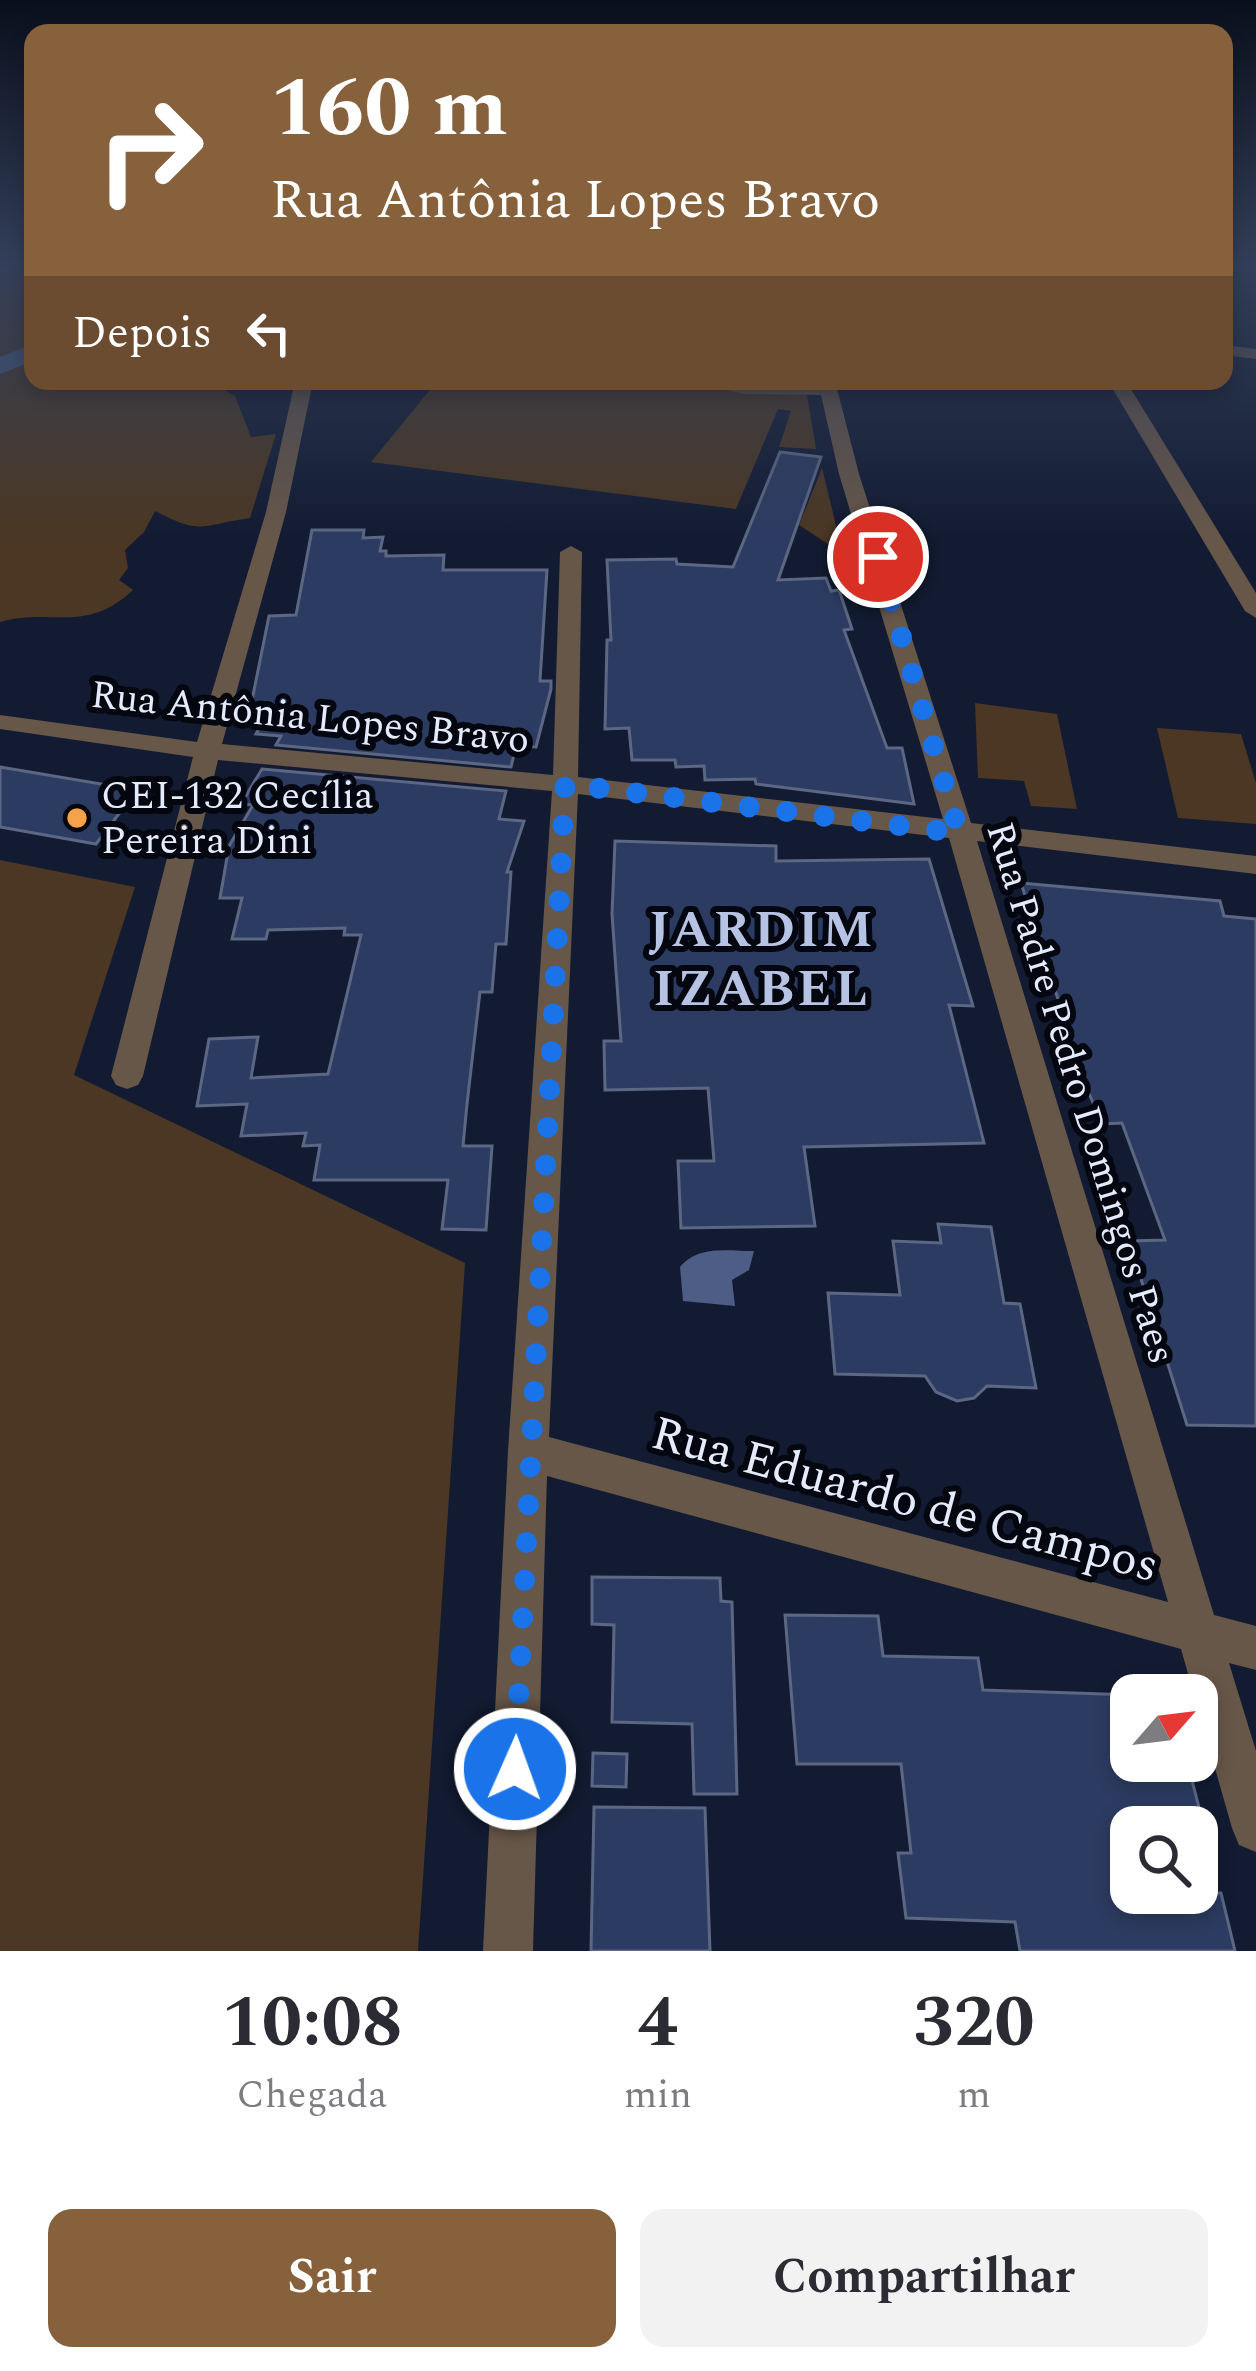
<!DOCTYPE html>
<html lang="pt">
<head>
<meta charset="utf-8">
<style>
  body { margin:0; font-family:Spectral,serif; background:#f2f2f3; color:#2b2b33; height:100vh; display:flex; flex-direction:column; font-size:45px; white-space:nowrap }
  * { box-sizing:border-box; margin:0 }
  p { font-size:39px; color:#7c7c81 }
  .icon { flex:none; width:66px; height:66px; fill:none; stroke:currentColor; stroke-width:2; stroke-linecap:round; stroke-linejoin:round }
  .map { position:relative; height:1951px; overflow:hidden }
  .panel { display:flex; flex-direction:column; background:#fff; flex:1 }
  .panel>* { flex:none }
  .hud { position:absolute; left:24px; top:24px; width:1209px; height:366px; border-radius:24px; box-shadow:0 6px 18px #0003; background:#87603c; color:#fff; overflow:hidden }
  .needle { width:78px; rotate:62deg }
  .fabs { position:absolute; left:1110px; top:1674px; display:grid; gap:24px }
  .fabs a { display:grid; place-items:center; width:108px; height:108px; border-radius:24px; background:#fff; box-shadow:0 6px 18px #0003; font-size:60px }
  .pin { position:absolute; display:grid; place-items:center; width:102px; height:102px; color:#fff; margin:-51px; border:6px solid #fff; border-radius:50%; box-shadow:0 3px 12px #0007 }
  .me { position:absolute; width:132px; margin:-66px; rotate:2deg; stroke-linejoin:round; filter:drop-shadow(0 0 9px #0008) }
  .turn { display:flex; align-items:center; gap:42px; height:252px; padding:0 48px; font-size:54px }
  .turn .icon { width:156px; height:156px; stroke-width:2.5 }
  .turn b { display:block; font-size:84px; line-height:102px }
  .then { display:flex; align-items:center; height:114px; padding:0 48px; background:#0003; gap:24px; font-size:45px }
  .eta { display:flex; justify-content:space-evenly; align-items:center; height:204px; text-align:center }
  .eta b { font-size:72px; font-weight:700; line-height:84px }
  .button { display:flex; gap:24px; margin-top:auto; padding:24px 48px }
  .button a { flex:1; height:138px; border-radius:24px; background:#87603c; color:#fff; font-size:48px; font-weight:700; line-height:138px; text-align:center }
  .button a+a { background:#f2f2f3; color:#2b2b33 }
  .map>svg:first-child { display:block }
  .green { fill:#4b3723 }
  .water { fill:#4d5d86 }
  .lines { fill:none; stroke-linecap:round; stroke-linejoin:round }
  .canal { fill:#4d5d86; fill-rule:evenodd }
  .building { fill:#2c3b61; stroke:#5b6783; stroke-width:3 }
  .minor { fill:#675749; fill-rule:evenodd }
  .route { stroke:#1a73e8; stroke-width:21; stroke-dasharray:0 37.8 }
  .poi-dot { fill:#f7a148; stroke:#040710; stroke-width:4.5 }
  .labels { text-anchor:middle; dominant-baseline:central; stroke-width:12; stroke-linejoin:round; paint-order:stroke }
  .street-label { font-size:39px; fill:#e4ebfc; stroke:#040710 }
  .poi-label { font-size:39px; fill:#e4ebfc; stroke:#040710; text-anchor:start }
  .near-street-label { font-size:48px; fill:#e4ebfc; stroke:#040710 }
  .district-label { font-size:51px; font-weight:bold; letter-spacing:3px; fill:#b6c3e3; stroke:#040710 }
</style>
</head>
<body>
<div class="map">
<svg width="1256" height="1951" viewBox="0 0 1256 1951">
  <rect width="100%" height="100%" fill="#121b32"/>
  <g class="green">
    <path d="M0 267H33V381H252L221 388 235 396 251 437 276 434 250 518C199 525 204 536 155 511L144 532 125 550 128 568 119 580 133 590C85 635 52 607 0 622Z"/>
    <polygon points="437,381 532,381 590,388 582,381 682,381 807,395 816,449 779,447 791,411 778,409 736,509 371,462"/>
    <polygon points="822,468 843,554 799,525"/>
    <polygon points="975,703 1057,714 1077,809 1031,806 1024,781 978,778"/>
    <polygon points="1157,728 1241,734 1256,783 1256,824 1178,818"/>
    <polygon points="0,860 135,887 74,1075 465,1263 418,1951 0,1951"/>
  </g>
  <path class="water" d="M754 1251 749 1270 732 1280 735 1306 683 1301 680 1267C698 1245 728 1251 754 1251Z"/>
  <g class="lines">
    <polygon class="canal" points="33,344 33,361 0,374 0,357"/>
  </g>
  <g class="building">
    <polygon points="780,452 821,457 778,580 826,578 831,591 839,590 852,629 844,630 887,748 902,748 914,804 756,784 755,779 705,780 704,766 676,767 675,760 632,760 629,728 605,729 607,640 611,640 607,560 676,559 677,564 733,567"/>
    <polygon points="312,530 364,530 363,538 383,537 380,551 386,551 386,556 444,555 443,570 547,570 540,681 551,681 551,689 536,747 516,746 511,767 276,745 281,736 256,734 266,716 249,715 269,616 296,615"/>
    <polygon points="0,767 137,790 96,844 0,827"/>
    <polygon points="262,769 506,791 499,819 524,821 507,872 511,872 506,944 496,944 492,992 480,992 467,1104 463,1146 492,1146 486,1230 442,1229 448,1180 314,1180 320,1145 303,1146 306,1133 241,1136 247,1104 197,1106 209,1039 258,1037 251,1078 328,1074 361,935 344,935 345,928 268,930 266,939 232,939 242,898 220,898 229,846 253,805 241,804"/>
    <polygon points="615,841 776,846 776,861 929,859 973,1006 949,1005 984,1143 804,1147 815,1226 681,1228 678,1161 714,1161 708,1088 605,1090 604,1041 621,1041 612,914"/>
    <polygon points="1021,883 1220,901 1224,916 1256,919 1256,1426 1187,1425 1129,1241 1165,1240 1122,1123 1102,1124 1085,1084"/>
    <polygon points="938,1224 991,1227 1004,1303 1020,1304 1036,1388 987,1386 974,1398 957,1401 936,1392 925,1376 835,1374 828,1293 900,1295 893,1241 941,1243"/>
    <polygon points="592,1577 720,1578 721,1601 732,1602 737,1794 694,1794 692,1724 612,1722 614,1625 592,1624"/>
    <polygon points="785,1615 878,1616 883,1656 978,1658 983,1690 1131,1695 1131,1761 1187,1761 1204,1827 1131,1827 1131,1893 1221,1893 1235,1951 1020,1951 1015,1922 906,1918 898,1853 911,1853 901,1764 797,1764"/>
    <polygon points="593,1753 627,1754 626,1787 592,1786"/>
    <polygon points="594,1807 705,1808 710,1951 591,1951"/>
  </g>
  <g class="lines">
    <g class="minor">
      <polygon points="1224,345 1256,349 1256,359 1224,355"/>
      <path d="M295 381H313L286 512 222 744 553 775 560 552 571 546 582 552 578 777 943 819 839 474 821 395 746 394 684 381H835L859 474 971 823 1256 856V874L977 841 1214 1615 1256 1626V1670L1229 1663 1256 1751V1852L1239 1845 1232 1828 1181 1649 547 1476 533 1951H483L508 1451 552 791 218 760 143 1076 138 1085 127 1089 116 1085 111 1076 193 757 0 729V715L197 742 266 512ZM578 794 949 838 1168 1602 549 1437Z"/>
      <polygon points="1108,381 1126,381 1256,593 1256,618 1245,611"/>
    </g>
  </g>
  <linearGradient id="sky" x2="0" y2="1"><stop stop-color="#0a0f1c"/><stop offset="0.49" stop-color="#333f5a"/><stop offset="1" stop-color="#333f5a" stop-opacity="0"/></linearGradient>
  <rect width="1256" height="540" fill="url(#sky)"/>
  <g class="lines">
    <polyline class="route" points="515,1769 565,784 959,833 878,557"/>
  </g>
  <circle class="poi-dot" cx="77" cy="818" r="12"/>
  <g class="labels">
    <g class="street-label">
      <text transform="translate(310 718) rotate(6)">Rua Antônia Lopes Bravo</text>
      <text transform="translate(1080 1093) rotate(73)">Rua Padre Pedro Domingos Paes</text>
    </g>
    <g class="poi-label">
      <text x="101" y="796">CEI-132 Cecília<tspan x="101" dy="45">Pereira Dini</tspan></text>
    </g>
    <g class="near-street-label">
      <text transform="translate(905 1500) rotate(15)">Rua Eduardo de Campos</text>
    </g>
    <g class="district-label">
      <text x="762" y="931">JARDIM<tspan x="762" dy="59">IZABEL</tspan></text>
    </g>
  </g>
</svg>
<div class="fabs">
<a><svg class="needle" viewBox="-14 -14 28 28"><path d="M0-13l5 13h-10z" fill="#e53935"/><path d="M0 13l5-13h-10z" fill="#7c7c81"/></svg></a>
<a><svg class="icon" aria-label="search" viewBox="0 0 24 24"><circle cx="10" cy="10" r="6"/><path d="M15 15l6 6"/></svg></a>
</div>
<div class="pin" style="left:878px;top:557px;background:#d93025"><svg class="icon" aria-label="arrive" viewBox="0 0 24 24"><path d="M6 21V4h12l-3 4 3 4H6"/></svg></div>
<svg class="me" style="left:515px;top:1769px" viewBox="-20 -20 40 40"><circle r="17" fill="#1a73e8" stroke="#fff" stroke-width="3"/><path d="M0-11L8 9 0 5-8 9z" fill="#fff"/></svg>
<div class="hud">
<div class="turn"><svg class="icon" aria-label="right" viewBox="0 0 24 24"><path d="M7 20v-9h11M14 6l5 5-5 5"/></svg><div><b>160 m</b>Rua Antônia Lopes Bravo</div></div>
<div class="then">Depois<svg class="icon" aria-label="left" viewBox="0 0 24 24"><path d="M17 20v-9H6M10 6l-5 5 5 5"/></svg></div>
</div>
</div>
<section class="panel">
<div class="eta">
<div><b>10:08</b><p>Chegada</p></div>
<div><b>4</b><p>min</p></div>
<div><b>320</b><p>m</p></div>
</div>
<div class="button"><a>Sair</a><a>Compartilhar</a></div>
</section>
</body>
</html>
